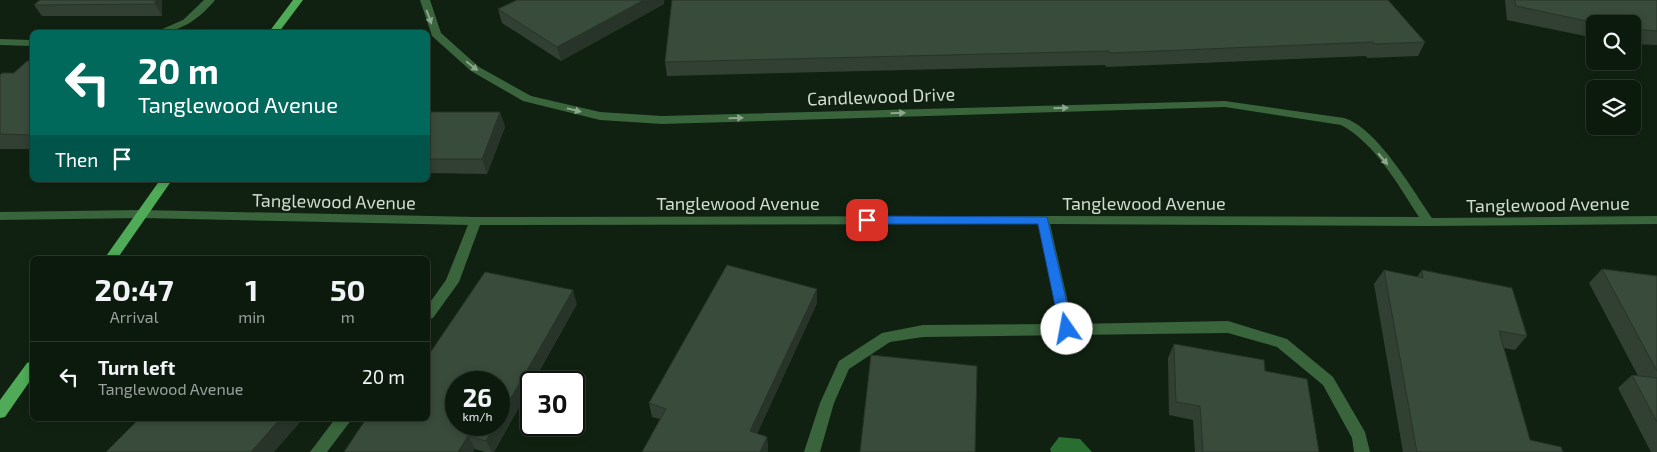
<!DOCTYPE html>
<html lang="en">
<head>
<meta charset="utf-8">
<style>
  body { margin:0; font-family:"Exo 2",sans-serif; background:#152216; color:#f1f3f6; height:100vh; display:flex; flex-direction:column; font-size:19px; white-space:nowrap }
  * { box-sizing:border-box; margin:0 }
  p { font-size:16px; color:#9aa09d }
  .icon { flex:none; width:28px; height:28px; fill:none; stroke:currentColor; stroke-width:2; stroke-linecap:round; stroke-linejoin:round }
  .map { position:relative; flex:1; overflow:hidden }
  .details { position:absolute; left:30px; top:256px; width:400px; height:165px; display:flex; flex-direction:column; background:#0c190d; border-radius:8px; box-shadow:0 2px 8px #0003,0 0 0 1px #2c382e }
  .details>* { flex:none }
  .hud { position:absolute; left:30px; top:30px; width:400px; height:152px; border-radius:8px; box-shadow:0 2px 8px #0003,0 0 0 1px #2c382e; background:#00695c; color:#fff; overflow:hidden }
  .tools { position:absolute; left:1586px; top:15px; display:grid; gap:10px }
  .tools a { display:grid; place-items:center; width:55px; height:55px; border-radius:8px; background:#0c190d; box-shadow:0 2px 8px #0003,0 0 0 1px #2c382e; font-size:25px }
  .speed { position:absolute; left:445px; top:371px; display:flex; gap:10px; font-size:25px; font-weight:700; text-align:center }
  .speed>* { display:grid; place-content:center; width:65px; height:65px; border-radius:50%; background:#0c190d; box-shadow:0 2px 8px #0003,0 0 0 1px #2c382e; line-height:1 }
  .speed small { font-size:12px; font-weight:400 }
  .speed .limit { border:2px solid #111; border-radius:8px; background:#fff; color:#111 }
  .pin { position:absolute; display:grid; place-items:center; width:42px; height:42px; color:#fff; margin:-21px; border-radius:10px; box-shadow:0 2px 8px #0006 }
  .me { position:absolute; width:55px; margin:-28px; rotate:348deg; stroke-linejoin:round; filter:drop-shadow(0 0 4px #0008) }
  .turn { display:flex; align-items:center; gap:18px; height:105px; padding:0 25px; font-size:22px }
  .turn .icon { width:65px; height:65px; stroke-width:2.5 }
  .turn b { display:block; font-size:35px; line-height:42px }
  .then { display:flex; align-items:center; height:48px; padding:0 25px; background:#0003; gap:10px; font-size:19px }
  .eta { display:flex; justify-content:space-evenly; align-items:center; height:85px; text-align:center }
  .eta b { font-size:30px; font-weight:700; line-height:35px }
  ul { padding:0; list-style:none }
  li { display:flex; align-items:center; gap:15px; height:70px; padding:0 25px; border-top:1px solid #2c382e }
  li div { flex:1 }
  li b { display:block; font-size:19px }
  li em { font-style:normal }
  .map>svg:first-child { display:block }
  .water { fill:#296d31 }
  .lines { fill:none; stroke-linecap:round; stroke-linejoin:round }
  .minor { fill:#39643c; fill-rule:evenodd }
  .major { fill:#4fab58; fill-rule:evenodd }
  .wall { fill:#314032 }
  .shaded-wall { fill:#283429 }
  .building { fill:#394b3a; stroke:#283429 }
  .oneway { fill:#8da68e }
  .route { fill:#1a73e8; stroke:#114b97 }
  .labels { text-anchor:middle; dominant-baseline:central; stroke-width:4; stroke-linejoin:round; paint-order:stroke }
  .street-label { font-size:18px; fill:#d1dcd1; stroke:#102111 }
</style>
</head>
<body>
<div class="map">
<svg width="1657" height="452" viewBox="0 0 1657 452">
  <rect width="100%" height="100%" fill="#102111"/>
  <polygon class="water" points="1059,437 1080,439 1092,452 1051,452 1050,449"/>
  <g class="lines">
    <g class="minor">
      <path d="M204 0H215C201 17 182 32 159 32L160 30 183 20Z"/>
      <path d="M420 0H430L441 33 479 67 531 96 600 112 662 116 1225 101 1344 118C1376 127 1413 190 1432 218L1657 216V224L1428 226 1050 224 1073 324 1228 321 1287 339 1333 377 1365 432 1370 452H1354L1352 438 1323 385 1277 347 1228 333 923 337 890 342 849 369 834 403 820 452H804L820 403 839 361 882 333 923 325 1059 324 1038 224 480 225 459 282 433 318 428 319V305L446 280 468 225 141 218 0 220V212L141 210 476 217 1043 216 1419 217C1398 185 1376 144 1341 125L1225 107 662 124 600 120 523 101 471 71 432 36Z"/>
      <polygon points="0,39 32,40 32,46 0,45"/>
      <polygon points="335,419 352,419 327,452 310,452"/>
    </g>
    <g class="major">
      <polygon points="293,0 303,0 279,32 269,32"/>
      <polygon points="160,180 172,180 117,259 104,259"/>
      <polygon points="32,361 32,378 5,417 0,418 0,400 27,363"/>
    </g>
  </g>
  <g class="wall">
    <polygon points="40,0 162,0 162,16 42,16 34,5"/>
    <polygon points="672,0 1425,42 1418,56 1367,58 1366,56 1106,67 1105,65 667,76 665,62"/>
    <polygon points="1505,0 1657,0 1657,45 1632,44 1632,24 1595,24 1595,38 1507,20"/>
    <polygon points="664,4 561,61 502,23 498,9"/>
    <polygon points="32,61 32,149 0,149 0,75 14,73"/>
    <polygon points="428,112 500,112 505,127 487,174 428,173"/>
    <polygon points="1602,269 1657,276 1657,452 1651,452 1618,388 1632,375 1638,376 1589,283"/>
    <polygon points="1384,270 1417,277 1422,270 1527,336 1515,350 1504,348 1530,440 1563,452 1403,452 1374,284"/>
    <polygon points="817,303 757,434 767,437 768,450 767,452 642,452 660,419 652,417 649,403"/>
    <polygon points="577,304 494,452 485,452 475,449 428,419"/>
    <polygon points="1174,344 1265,371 1319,452 1195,452 1193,420 1169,415 1168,358"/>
  </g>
  <g class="shaded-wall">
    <polygon points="155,0 162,0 162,16 155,4"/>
    <polygon points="644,0 664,0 664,4 561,61 557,47"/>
    <polygon points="500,112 505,127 487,174 482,159"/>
    <polygon points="817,289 817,303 752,445 750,431"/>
    <polygon points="573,290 577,304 533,382 531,382 531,386 494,452 492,452 486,441 495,425 499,425 499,419"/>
    <polygon points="280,419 303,419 274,452 251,452"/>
    <polygon points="468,436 475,449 473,452 458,452"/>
    <polygon points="767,437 768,450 767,452 760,452"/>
  </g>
  <g class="building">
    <polygon points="40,0 155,0 155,4 34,5"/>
    <polygon points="517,0 644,0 557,47 498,9"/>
    <polygon points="672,0 1388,0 1425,42 1374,44 1373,42 1110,53 1109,51 665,62"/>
    <polygon points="1515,0 1657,0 1657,31 1632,29 1632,24 1601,24 1516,6"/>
    <polygon points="27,61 32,61 32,135 0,134 0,75 2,73 14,73"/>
    <polygon points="428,112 500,112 482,159 428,159"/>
    <polygon points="727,265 817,289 750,431 767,437 760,452 642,452 666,409 649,403"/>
    <polygon points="1602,269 1657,276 1657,371"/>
    <polygon points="1384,270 1423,278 1422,270 1512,288 1527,336 1499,331 1530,440 1561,447 1563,452 1417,452"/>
    <polygon points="485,272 573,290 499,419 499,382 456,382 456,425 495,425 486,441 468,436 458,452 344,452 366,419 428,419 428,356"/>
    <polygon points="1174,344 1264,360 1265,371 1307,379 1319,452 1203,452 1200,406 1176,402"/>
    <polygon points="871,355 977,366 975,452 860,452"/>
    <polygon points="1632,375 1657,378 1657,422"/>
    <polygon points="139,419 280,419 251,452 106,452"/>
  </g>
  <defs><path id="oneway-solid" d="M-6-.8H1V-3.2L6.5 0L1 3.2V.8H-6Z" transform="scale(1.25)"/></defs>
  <g class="oneway">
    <use href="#oneway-solid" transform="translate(429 17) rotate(70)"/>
    <use href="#oneway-solid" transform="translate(472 66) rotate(39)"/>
    <use href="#oneway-solid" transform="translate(1061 108) rotate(-2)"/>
    <use href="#oneway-solid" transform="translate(574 110) rotate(14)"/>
    <use href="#oneway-solid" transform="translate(898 113) rotate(-2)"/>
    <use href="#oneway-solid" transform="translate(736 118) rotate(-2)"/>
    <use href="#oneway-solid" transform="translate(1383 159) rotate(50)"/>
  </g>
  <polygon class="route" points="867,216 1047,217 1073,329 1071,333 1062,333 1060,329 1038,224 867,224 861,220"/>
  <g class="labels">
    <g class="street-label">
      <text transform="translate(881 96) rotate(-2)">Candlewood Drive</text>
      <text transform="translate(334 201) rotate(1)">Tanglewood Avenue</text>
      <text x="738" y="203">Tanglewood Avenue</text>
      <text x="1144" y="203">Tanglewood Avenue</text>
      <text transform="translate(1548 204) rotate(-1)">Tanglewood Avenue</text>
    </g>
  </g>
</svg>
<div class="tools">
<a><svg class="icon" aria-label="search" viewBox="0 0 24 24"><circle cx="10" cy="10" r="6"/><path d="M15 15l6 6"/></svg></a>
<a><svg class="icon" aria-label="layers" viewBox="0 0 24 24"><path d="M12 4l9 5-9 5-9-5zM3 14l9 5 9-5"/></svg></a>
</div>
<div class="speed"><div>26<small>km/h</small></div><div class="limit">30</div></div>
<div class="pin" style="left:867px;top:220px;background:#d93025"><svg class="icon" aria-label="arrive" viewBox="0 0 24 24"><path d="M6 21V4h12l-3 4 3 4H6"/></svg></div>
<svg class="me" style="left:1067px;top:329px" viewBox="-20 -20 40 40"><circle r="19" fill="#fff"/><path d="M0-13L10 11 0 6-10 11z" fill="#1a73e8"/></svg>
<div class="hud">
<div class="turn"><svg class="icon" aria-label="left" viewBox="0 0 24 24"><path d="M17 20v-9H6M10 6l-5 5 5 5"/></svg><div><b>20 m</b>Tanglewood Avenue</div></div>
<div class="then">Then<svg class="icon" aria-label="arrive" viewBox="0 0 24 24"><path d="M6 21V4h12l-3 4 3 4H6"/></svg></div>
</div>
<section class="details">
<div class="eta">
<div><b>20:47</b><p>Arrival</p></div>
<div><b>1</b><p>min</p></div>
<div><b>50</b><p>m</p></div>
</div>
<ul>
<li><svg class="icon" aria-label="left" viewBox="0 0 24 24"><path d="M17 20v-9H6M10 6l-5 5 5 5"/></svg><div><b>Turn left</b><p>Tanglewood Avenue</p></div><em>20 m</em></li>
</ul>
</section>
</div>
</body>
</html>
